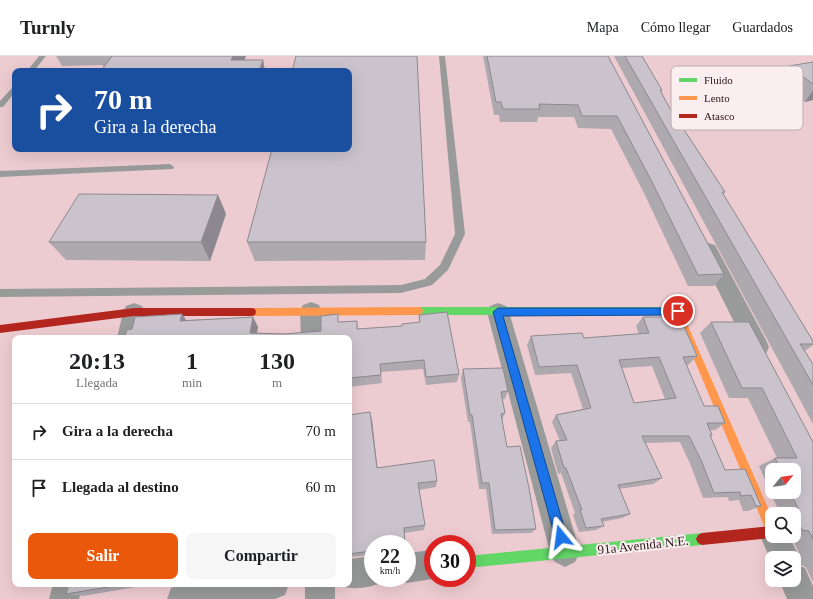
<!DOCTYPE html>
<html lang="es">
<head>
<meta charset="utf-8">
<style>
  body { margin:0; font-family:"Times New Roman",serif; background:#f6f6f6; color:#202124; height:100vh; display:flex; flex-direction:column; font-size:15px; white-space:nowrap }
  * { box-sizing:border-box; margin:0 }
  p { font-size:13px; color:#757577 }
  .icon { flex:none; width:22px; height:22px; fill:none; stroke:currentColor; stroke-width:2; stroke-linecap:round; stroke-linejoin:round }
  .map { position:relative; flex:1; overflow:hidden }
  .sheet { position:absolute; left:12px; top:279px; width:340px; height:252px; display:flex; flex-direction:column; background:#fff; border-radius:8px; box-shadow:0 4px 16px #0002 }
  .sheet>* { flex:none }
  .hud { position:absolute; left:12px; top:12px; width:340px; height:84px; border-radius:8px; box-shadow:0 4px 16px #0002; background:#1a4fa0; color:#fff; overflow:hidden }
  .needle { width:26px; rotate:60deg }
  .fabs { position:absolute; left:765px; top:407px; display:grid; gap:8px }
  .fabs a { display:grid; place-items:center; width:36px; height:36px; border-radius:8px; background:#fff; box-shadow:0 4px 16px #0002; font-size:20px }
  .speed { position:absolute; left:364px; top:479px; display:flex; gap:8px; font-size:20px; font-weight:700; text-align:center }
  .speed>* { display:grid; place-content:center; width:52px; height:52px; border-radius:50%; background:#fff; box-shadow:0 4px 16px #0002; line-height:1 }
  .speed small { font-size:10px; font-weight:400 }
  .speed .limit { border:6px solid #d22; background:#fff; color:#111 }
  .pin { position:absolute; display:grid; place-items:center; width:34px; height:34px; color:#fff; margin:-17px; border:2px solid #fff; border-radius:50%; box-shadow:0 1px 4px #0007 }
  .me { position:absolute; width:44px; margin:-22px; rotate:344deg; stroke-linejoin:round; filter:drop-shadow(0 0 3px #0008) }
  .turn { display:flex; align-items:center; gap:14px; height:84px; padding:0 16px; font-size:18px }
  .turn .icon { width:52px; height:52px; stroke-width:2.5 }
  .turn b { display:block; font-size:28px; line-height:34px }
  .eta { display:flex; justify-content:space-evenly; align-items:center; height:68px; text-align:center }
  .eta b { font-size:24px; font-weight:700; line-height:28px }
  .button { display:flex; gap:8px; margin-top:auto; padding:8px 16px }
  .button a { flex:1; height:46px; border-radius:8px; background:#ea580c; color:#fff; font-size:16px; font-weight:700; line-height:46px; text-align:center }
  .button a+a { background:#f6f6f6; color:#202124 }
  ul { padding:0; list-style:none }
  li { display:flex; align-items:center; gap:12px; height:56px; padding:0 16px; border-top:1px solid #e0e0e0 }
  li div { flex:1 }
  li b { display:block; font-size:15px }
  li em { font-style:normal }
  header { display:flex; align-items:center; gap:24px; box-sizing:border-box; height:56px; padding:0 20px; background:#fff; border-bottom:1px solid #e0e0e0 }
  header strong { font-size:19px }
  nav { display:flex; gap:22px; margin-inline-start:auto; font-size:14px }
  .map>svg:first-child { display:block }
  .lines { fill:none; stroke-linecap:round; stroke-linejoin:round }
  .lane { fill:#999b9b; fill-rule:evenodd }
  .street { fill:#999b9b; fill-rule:evenodd }
  .fast { fill:#63d668; fill-rule:evenodd }
  .slow { fill:#ff974d; fill-rule:evenodd }
  .jam { fill:#b3261e; fill-rule:evenodd }
  .wall { fill:#aea8af; fill-rule:evenodd }
  .shaded-wall { fill:#8d888f }
  .building { fill:#cac3cc; stroke:#8d888f; fill-rule:evenodd }
  .route { fill:#1a73e8; stroke:#114b97 }
  .labels { text-anchor:middle; dominant-baseline:central; stroke-width:4; stroke-linejoin:round; paint-order:stroke }
  .near-street-label { font-size:13px; fill:#291418; stroke:#fbeef0 }
  .key { fill:#fbeef0; stroke:#bcadaf; stroke-width:1 }
  .key-label { font-size:11px; fill:#291418 }
</style>
</head>
<body>
<header>
<strong>Turnly</strong>
<nav><a>Mapa</a><a>Cómo llegar</a><a>Guardados</a></nav>
</header>
<div class="map">
<svg width="813" height="543" viewBox="0 0 813 543">
  <rect width="100%" height="100%" fill="#edccd1"/>
  <g class="lines">
    <g class="lane">
      <polygon points="39,0 46,0 34,15 27,15"/>
      <polygon points="439,0 445,0 465,178 448,214 432,229 401,237 0,241 0,233 401,229 425,223 440,209 455,178"/>
      <polygon points="15,30 15,36 3,51 0,51 0,45 13,31"/>
      <polygon points="170,108 174,111 173,113 0,121 0,115"/>
    </g>
    <g class="street">
      <polygon points="708,187 715,189 766,284 769,291 766,298 758,301 750,298 698,194 701,189"/>
      <polygon points="311,246 319,249 322,255 323,282 301,282 300,255 303,249"/>
      <polygon points="134,247 142,250 145,256 139,282 117,282 123,256 126,250"/>
      <polygon points="498,247 506,250 509,256 580,496 575,506 565,511 555,506 550,496 487,256 490,250"/>
      <polygon points="772,466 772,480 789,480 800,502 797,509 805,512 813,530 813,543 787,543 779,524 794,524 794,502 772,502 772,507 760,480 764,470"/>
      <polygon points="433,494 433,522 438,522 407,527 396,523 407,522 407,497"/>
      <path d="M373 500V522H385L384 526C369 532 353 535 338 529L349 528V503Z"/>
      <polygon points="53,528 83,528 79,543 49,543"/>
      <polygon points="181,528 289,528 285,539 275,543 167,543 171,532"/>
      <rect x="305" y="528" width="30" height="15"/>
    </g>
    <g class="fast">
      <polygon points="419,251 678,251 681,252 688,270 687,273 681,273 675,259 419,259 416,258 415,255 416,252"/>
      <polygon points="702,477 706,479 708,483 706,487 702,489 467,512 467,500"/>
    </g>
    <g class="slow">
      <polygon points="419,251 422,252 423,255 422,258 419,259 252,260 249,259 248,256 249,253 252,252"/>
      <polygon points="684,266 687,267 688,270 772,461 772,480 774,480 772,481 768,479 680,270 681,267"/>
    </g>
    <g class="jam">
      <polygon points="134,252 252,252 255,253 256,256 255,259 252,260 134,260 0,277 0,269"/>
      <polygon points="772,470 772,480 776,480 772,482 702,489 698,487 696,483 698,479 702,477"/>
    </g>
  </g>
  <g class="wall">
    <polygon points="56,0 246,0 244,4 263,4 265,15 101,15 104,11 102,9 62,10"/>
    <polygon points="483,0 608,0 724,218 714,230 688,230 643,135 611,73 578,72 574,61 538,61 537,66 500,66 499,59 494,59"/>
    <polygon points="614,0 642,0 662,34 661,36 669,51 725,136 723,139 813,285 813,289 805,295 813,308 813,368"/>
    <polygon points="813,6 813,44 805,46 779,25 789,10"/>
    <polygon points="218,139 226,158 210,205 66,204 49,186"/>
    <polygon points="247,186 426,186 425,204 255,205"/>
    <polygon points="419,259 459,318 457,326 426,329 423,313 381,316 382,327 349,331 349,282 132,273 186,264 253,261 258,271 257,277 285,278 321,275 340,266 357,265 358,273 402,270 419,266"/>
    <path d="M643 261 679 268 697 300 688 309H686L704 350 725 367 715 374H710L712 379 710 381 725 414 745 413 761 450 748 455H743L739 444 729 445 728 441 703 442 691 410 680 386 645 387 662 422 653 428 619 433 630 458 622 462 602 466 604 470 596 474 579 476 573 459 575 457 561 417 558 418 551 392 556 385H560L552 366 556 359 583 353 571 317 535 319 527 289 531 280 584 282 639 278 636 270ZM652 310 665 343 634 347 622 312Z"/>
    <path d="M711 266 813 386V526L806 511 799 508 801 501 791 480H794V458H780L759 410 775 402H777L748 342H729L700 277ZM772 414H794V436H772Z"/>
    <polygon points="463,313 508,335 505,343 502,343 505,357 502,364 507,391 536,473 531,477 492,478 486,433 479,433 470,366 468,366 461,322"/>
    <polygon points="349,359 372,364 377,411 437,425 436,431 419,434 425,469 424,474 404,477 373,499 349,501"/>
    <polygon points="69,528 153,528 83,540 66,538"/>
  </g>
  <g class="shaded-wall">
    <polygon points="233,0 246,0 240,15 231,4"/>
    <polygon points="263,4 265,15 259,15"/>
    <polygon points="813,34 813,44 805,46"/>
    <polygon points="218,139 226,158 210,205 201,186"/>
    <polygon points="182,258 189,268 180,265"/>
    <polygon points="253,261 258,271 256,282 250,277"/>
    <polygon points="370,356 372,364 378,418 377,412"/>
  </g>
  <g class="building">
    <polygon points="112,0 233,0 231,4 263,4 259,15 101,15"/>
    <polygon points="296,0 417,0 426,186 247,186 272,93 349,93 349,15 292,15"/>
    <polygon points="487,0 608,0 724,218 698,219 650,122 617,60 582,60 578,49 539,48 540,53 503,53 501,46 496,46"/>
    <polygon points="625,0 642,0 662,34 660,34 669,51 725,136 722,136 813,285 813,288 800,288 813,308 813,329"/>
    <polygon points="813,6 813,28 789,10"/>
    <polygon points="79,138 218,139 201,186 49,186"/>
    <polygon points="447,256 459,318 426,321 424,304 380,308 381,319 349,322 349,282 124,282 127,274 132,273 135,261 182,258 180,265 253,261 250,277 285,278 321,275 321,260 338,258 338,266 357,265 357,273 402,270 402,268 420,266 419,259"/>
    <path d="M643 261H676L679 268H683L697 300 683 301 704 350H718L725 367H707L712 379H710L725 414 745 413 761 450H756L751 439 741 440 740 436 714 437 701 404 689 380H642L662 422 618 429 630 458 601 463 604 470 586 472 580 454H582L566 412H564L556 385 567 384 556 359 591 352 577 309 539 311 531 280 582 277 584 282 649 277ZM659 301 676 342 634 347 619 304Z"/>
    <polygon points="711,266 749,266 813,386 813,483 809,475 802,474 793,454 797,454 798,452 790,436 794,436 794,414 780,414 775,402 797,402 762,332 742,332"/>
    <polygon points="503,312 508,335 501,336 505,357 501,358 507,391 520,390 529,432 536,473 495,474 489,427 482,427 472,359 470,359 463,313"/>
    <polygon points="370,356 377,412 434,404 437,425 418,427 425,469 404,472 405,488 373,488 373,499 371,495 349,498 349,359"/>
    <polygon points="69,528 126,528 66,538"/>
  </g>
  <polygon class="route" points="498,252 678,252 683,255 678,259 503,260 567,481 565,486 561,487 557,486 555,481 493,256"/>
  <g class="labels">
    <g class="near-street-label">
      <text transform="translate(643 489) rotate(-6)">91a Avenida N.E.</text>
    </g>
  </g>
  <rect x="671" y="10" width="132" height="64" rx="6" class="key"/>
  <rect x="679" y="22" width="18" height="4" fill="#63d668"/>
  <rect x="679" y="40" width="18" height="4" fill="#ff974d"/>
  <rect x="679" y="58" width="18" height="4" fill="#b3261e"/>
  <g class="key-label">
    <text x="704" y="28">Fluido</text>
    <text x="704" y="46">Lento</text>
    <text x="704" y="64">Atasco</text>
  </g>
</svg>
<div class="fabs">
<a><svg class="needle" viewBox="-14 -14 28 28"><path d="M0-13l5 13h-10z" fill="#e53935"/><path d="M0 13l5-13h-10z" fill="#757577"/></svg></a>
<a><svg class="icon" aria-label="search" viewBox="0 0 24 24"><circle cx="10" cy="10" r="6"/><path d="M15 15l6 6"/></svg></a>
<a><svg class="icon" aria-label="layers" viewBox="0 0 24 24"><path d="M12 4l9 5-9 5-9-5zM3 14l9 5 9-5"/></svg></a>
</div>
<div class="speed"><div>22<small>km/h</small></div><div class="limit">30</div></div>
<div class="pin" style="left:678px;top:255px;background:#d93025"><svg class="icon" aria-label="arrive" viewBox="0 0 24 24"><path d="M6 21V4h12l-3 4 3 4H6"/></svg></div>
<svg class="me" style="left:561px;top:481px" viewBox="-20 -20 40 40"><path d="M0-17L14 15 0 8-14 15z" fill="#1a73e8" stroke="#fff" stroke-width="4"/></svg>
<div class="hud">
<div class="turn"><svg class="icon" aria-label="right" viewBox="0 0 24 24"><path d="M7 20v-9h11M14 6l5 5-5 5"/></svg><div><b>70 m</b>Gira a la derecha</div></div>
</div>
<section class="sheet">
<div class="eta">
<div><b>20:13</b><p>Llegada</p></div>
<div><b>1</b><p>min</p></div>
<div><b>130</b><p>m</p></div>
</div>
<ul>
<li><svg class="icon" aria-label="right" viewBox="0 0 24 24"><path d="M7 20v-9h11M14 6l5 5-5 5"/></svg><div><b>Gira a la derecha</b></div><em>70 m</em></li>
<li><svg class="icon" aria-label="arrive" viewBox="0 0 24 24"><path d="M6 21V4h12l-3 4 3 4H6"/></svg><div><b>Llegada al destino</b></div><em>60 m</em></li>
</ul>
<div class="button"><a>Salir</a><a>Compartir</a></div>
</section>
</div>
</body>
</html>
